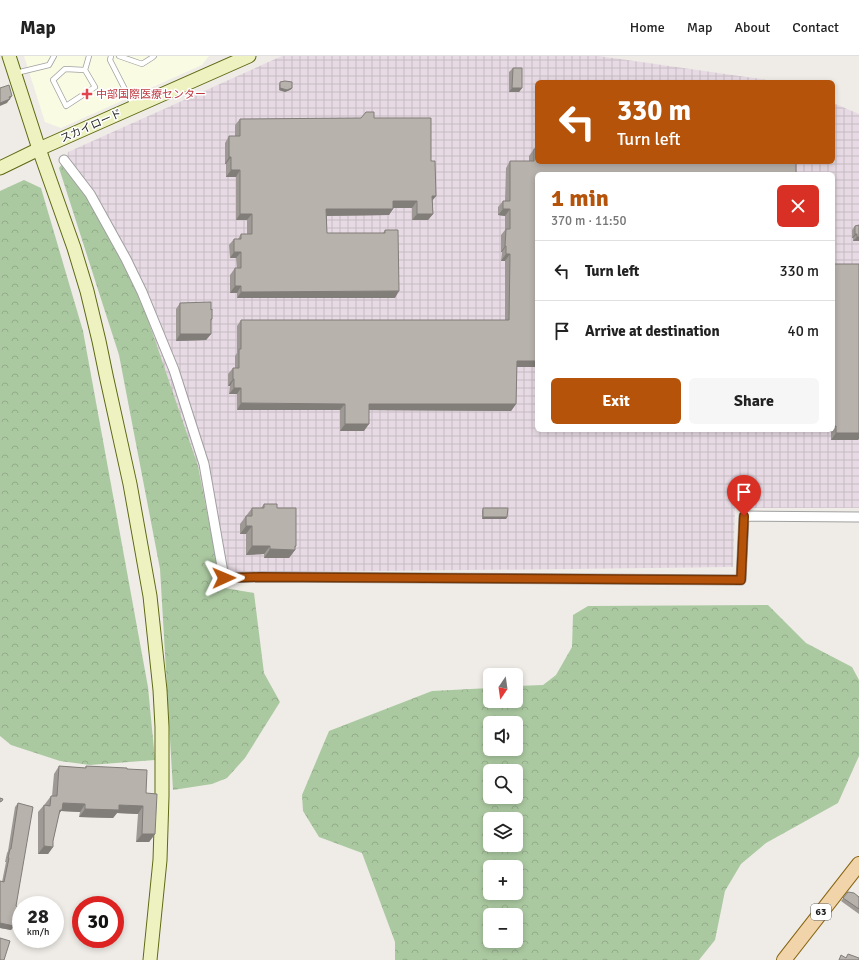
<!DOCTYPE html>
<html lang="en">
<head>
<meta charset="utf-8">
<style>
  body { margin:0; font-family:Signika,"Noto Sans JP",sans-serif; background:#f6f6f6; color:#222; height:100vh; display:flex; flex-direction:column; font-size:15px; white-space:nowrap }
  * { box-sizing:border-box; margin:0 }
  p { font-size:13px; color:#767676 }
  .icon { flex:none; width:22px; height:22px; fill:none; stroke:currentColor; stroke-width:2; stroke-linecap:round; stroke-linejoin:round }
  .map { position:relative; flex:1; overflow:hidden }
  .sheet { position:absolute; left:535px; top:116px; width:300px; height:260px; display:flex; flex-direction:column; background:#fff; border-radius:6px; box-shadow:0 2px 6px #0003 }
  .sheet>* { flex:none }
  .banner { position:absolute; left:535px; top:24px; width:300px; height:84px; border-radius:6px; box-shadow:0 2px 6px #0003; background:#b45309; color:#fff; overflow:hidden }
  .needle { width:26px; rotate:193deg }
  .fabs { position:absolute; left:483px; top:612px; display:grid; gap:8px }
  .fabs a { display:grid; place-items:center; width:40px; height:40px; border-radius:6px; background:#fff; box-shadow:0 2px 6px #0003; font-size:20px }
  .speed { position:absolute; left:12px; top:840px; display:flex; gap:8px; font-size:20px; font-weight:700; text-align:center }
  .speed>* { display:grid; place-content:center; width:52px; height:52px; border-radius:50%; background:#fff; box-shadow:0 2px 6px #0003; line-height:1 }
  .speed small { font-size:10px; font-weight:400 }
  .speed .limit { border:6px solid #d22; background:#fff; color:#111 }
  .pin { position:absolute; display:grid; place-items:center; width:34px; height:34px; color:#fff; margin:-41px -17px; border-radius:50% 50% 50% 0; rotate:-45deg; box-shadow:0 0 4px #0007 }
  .pin .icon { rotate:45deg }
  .me { position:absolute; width:44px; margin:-22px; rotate:89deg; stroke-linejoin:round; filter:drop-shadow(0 0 3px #0008) }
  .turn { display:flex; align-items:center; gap:14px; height:84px; padding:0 16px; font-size:18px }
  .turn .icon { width:52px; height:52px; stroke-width:2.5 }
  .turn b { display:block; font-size:28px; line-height:34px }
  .round { display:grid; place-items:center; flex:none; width:42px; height:42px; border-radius:6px; background:#f6f6f6 }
  .summary { display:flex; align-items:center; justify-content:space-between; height:68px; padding:0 16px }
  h1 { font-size:24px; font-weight:700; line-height:30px; color:#b45309 }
  .button { display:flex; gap:8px; margin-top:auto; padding:8px 16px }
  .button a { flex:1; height:46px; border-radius:6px; background:#b45309; color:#fff; font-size:16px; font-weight:700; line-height:46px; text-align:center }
  .button a+a { background:#f6f6f6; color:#222 }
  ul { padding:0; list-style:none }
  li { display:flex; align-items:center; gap:12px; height:60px; padding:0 16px; border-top:1px solid #e0e0e0 }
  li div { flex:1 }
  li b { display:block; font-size:15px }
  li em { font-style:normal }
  header { display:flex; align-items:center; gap:24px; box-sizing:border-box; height:56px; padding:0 20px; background:#fff; border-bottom:1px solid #e0e0e0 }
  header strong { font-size:19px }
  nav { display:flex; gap:22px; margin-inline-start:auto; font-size:14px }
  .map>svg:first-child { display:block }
  .industrial { fill:url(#industrial-grid); fill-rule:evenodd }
  .education { fill:#fafbe3 }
  .forest { fill:url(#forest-crowns); fill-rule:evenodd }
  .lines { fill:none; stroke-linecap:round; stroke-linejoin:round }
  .lane-casing { stroke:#a0a0a0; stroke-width:6 }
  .street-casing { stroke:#a0a0a0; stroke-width:11 }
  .secondary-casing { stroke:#5e6a12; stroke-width:15 }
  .primary-casing { stroke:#886512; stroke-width:16 }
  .lane { stroke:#fff; stroke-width:4.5 }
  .street { stroke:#fff; stroke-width:9 }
  .secondary { stroke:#eef2c1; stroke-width:13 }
  .primary { stroke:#f1d4aa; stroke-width:14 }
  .wall { fill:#9e9995 }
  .shaded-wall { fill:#817d79 }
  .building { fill:#b8b2ad; stroke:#817d79 }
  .route-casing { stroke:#753606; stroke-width:10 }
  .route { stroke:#b45309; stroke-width:7 }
  .health-dot { fill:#e0444e; stroke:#fff; stroke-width:1.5 }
  .labels { text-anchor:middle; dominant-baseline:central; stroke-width:3; stroke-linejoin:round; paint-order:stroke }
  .shield { fill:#fff; stroke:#626262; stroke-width:1 }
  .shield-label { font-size:10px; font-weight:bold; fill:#1f1f1f }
  .health-label { font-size:11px; fill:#be3a42; stroke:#fff; text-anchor:start }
  .street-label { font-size:11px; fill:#1f1f1f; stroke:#fff }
</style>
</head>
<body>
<header>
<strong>Map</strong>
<nav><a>Home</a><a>Map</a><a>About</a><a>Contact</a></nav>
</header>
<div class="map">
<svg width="859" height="904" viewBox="0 0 859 904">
  <defs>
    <pattern id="industrial-grid" width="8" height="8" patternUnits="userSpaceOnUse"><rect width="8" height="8" fill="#e7dae4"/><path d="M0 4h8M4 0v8" fill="none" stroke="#c6bbc3"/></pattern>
    <pattern id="forest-crowns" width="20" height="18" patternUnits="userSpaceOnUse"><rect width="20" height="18" fill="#abc9a1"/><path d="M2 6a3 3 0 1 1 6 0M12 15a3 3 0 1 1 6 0" fill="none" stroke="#93ac8a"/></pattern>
  </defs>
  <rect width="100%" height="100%" fill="#efece7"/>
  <path class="industrial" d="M282 0H599L782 26H537V106H833V47L859 58V452H735L733 511 219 517 198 410 67 101 68 96ZM537 118H833V374H537Z"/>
  <polygon class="education" points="24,0 209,0 202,9 61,72 45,66"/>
  <g class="forest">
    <polygon points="67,101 105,168 143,249 198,410 219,517 225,532 254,537 264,617 280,646 245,702 227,722 212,728 173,734 160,513 119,299 59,112"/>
    <polygon points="24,124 41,132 83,275 148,631 155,704 90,709 60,705 11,689 0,680 0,135"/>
    <path d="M768 549 806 587 852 611 859 624V700L838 747 766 787 741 808 725 835 715 884 699 904H395V886L362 797 319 781 303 755 302 739 329 675 432 635 490 632V645H516V630L543 629 556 619 572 591 573 559 588 550ZM490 667H516V693H490ZM490 715H516V741H490ZM490 763H516V789H490ZM490 811H516V837H490ZM490 859H516V885H490Z"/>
  </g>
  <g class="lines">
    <g class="lane-casing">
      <g id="lane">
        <polyline points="111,0 110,4 133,49"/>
        <polyline points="119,0 142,8 153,1 154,0"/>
        <polyline points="85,14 65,13 53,24 66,50 95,31 85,14 89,0"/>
        <polyline points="16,17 49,9 54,0"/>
      </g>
    </g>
    <g class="street-casing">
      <polyline id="street" points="64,104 90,138 126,203 142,236 174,314 204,408 224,522 259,521 741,524 744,460 859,461"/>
    </g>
    <g class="secondary-casing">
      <g id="secondary">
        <polyline points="9,0 39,93 74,192 87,235 99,285 106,319 130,428 150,540 160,634 162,671 162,740 160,804 150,904"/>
        <polyline points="0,112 39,93 249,0"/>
      </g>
    </g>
    <g class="primary-casing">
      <polyline id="primary" points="784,904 859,808"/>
    </g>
    <use href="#lane" class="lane"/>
    <use href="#street" class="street"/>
    <use href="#secondary" class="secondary"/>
    <use href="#primary" class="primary"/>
  </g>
  <g class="wall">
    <polygon points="513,12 522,32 519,36 509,36 509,16"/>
    <polygon points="280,26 292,32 290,34 285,36 279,34 279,29"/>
    <polygon points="374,62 431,105 436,140 432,145 433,158 428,164 412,164 412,152 393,152 389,159 327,160 327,177 383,177 385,174 395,242 237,242 237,237 230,237 230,219 235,212 237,212 236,202 230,202 229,189 234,183 238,183 241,178 247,178 247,164 236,164 236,121 226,121 226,108 225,108 225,87 229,80 235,80 235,69 240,63"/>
    <polygon points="534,93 537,118 537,311 517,311 516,348 511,355 369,354 364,375 340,375 340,354 237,354 237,338 229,338 230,330 228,330 228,318 233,312 235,312 235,300 237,297 237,270 241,264 505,264 505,205 501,205 502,196 501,196 501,179 505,174 505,160 498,159 498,151 503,145 505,145 506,112 510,105 529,105 529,100"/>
    <polygon points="855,170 859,185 853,185 853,182 852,182 852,174"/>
    <polygon points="833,208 858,384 831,384 831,376 826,376 826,374 833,374"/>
    <polygon points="180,247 211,254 212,263 211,265 211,278 206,284 176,285 176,253"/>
    <polygon points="264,448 277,452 295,492 295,494 289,502 264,502 264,498 246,499 246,478 240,478 240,468 252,452 261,452"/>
    <polygon points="483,452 507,461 506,463 482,463 482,455"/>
    <polygon points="59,710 85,712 86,710 127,713 146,737 155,778 149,786 136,786 138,758 117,757 113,762 79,761 80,756 61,755 59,758 53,785 53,791 48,798 38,798 38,756 44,749 45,749 45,748 51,740 52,740 54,718"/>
    <polygon points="18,747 16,850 14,870 11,874 0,872 0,825 2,826 6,806 5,806 7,797 8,795 15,751"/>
    <polygon points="848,836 859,841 859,858 841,845"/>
  </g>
  <g class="shaded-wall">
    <polygon points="280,32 292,32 290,34 285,36 279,34"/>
    <polygon points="512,32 522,32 519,36 509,36"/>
    <polygon points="12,40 7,47 0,50 0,47"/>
    <polygon points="229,101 231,101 226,108 225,108"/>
    <polygon points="231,114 240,114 236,121 226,121"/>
    <polygon points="432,140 436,140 431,146"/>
    <polygon points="393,145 417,145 412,152 388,152"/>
    <polygon points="326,153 393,153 389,159 322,160"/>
    <polygon points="503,153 510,153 505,160 498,159"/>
    <polygon points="240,158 252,158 247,164 236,164"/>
    <polygon points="417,158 433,158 428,164 412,164"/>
    <polygon points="855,178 857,178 853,182 852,182"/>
    <polygon points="857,181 859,181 859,185 853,185"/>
    <polygon points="505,190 506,190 502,196 501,196"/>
    <polygon points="234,196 241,196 236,202 230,202"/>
    <polygon points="506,198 510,198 505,205 501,205"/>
    <polygon points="235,230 241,230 237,237 230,237"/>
    <polygon points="399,235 395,242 237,242 241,236"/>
    <polygon points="180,278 211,278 206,284 176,285"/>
    <polygon points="517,305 537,305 537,311 512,311"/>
    <polygon points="233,323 234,323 230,330 228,330"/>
    <polygon points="234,332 241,332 237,338 229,338"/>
    <polygon points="241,347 345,348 340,354 237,354"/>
    <polygon points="369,348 516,348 511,355 364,354"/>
    <polygon points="345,368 369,368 364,375 340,375"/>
    <polygon points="833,370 836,370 831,376 826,376 828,374 833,374"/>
    <polygon points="836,377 859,377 859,383 858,384 831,384"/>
    <polygon points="483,461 507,461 506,463 482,463"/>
    <polygon points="246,470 252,470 246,478 240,478"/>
    <polygon points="252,490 270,490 264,498 246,499"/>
    <polygon points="296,490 293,494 295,494 289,502 264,502 270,493"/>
    <polygon points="63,747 85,748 80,756 61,755 56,762"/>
    <polygon points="119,749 143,750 138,758 117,757 113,762 79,761 85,753"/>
    <polygon points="142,778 155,778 149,786 136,786"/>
    <polygon points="44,790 53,791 48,798 38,798"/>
    <polygon points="0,867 14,870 11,874 0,872"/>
  </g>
  <g class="building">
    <polygon points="513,12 522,12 522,32 512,32"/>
    <polygon points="285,25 292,26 292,32 287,34 280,32 280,26"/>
    <polygon points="9,29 12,40 9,41 10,43 0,47 0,32"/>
    <polygon points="366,56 374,56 374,62 431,62 431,105 435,105 436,140 432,140 433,158 417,158 417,145 393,145 393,153 326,153 327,177 385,177 385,174 398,174 399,235 241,236 241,230 235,230 235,212 241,212 241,196 234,196 234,183 241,183 241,178 252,178 252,158 240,158 240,114 231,114 231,101 229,101 229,80 240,80 240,63 361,62"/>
    <polygon points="534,93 537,93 537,106 796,106 796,118 537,118 537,305 517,305 516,348 369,348 369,368 345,368 345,348 241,347 241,332 234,332 234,323 233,323 233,312 239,312 239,293 241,293 241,264 509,264 510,198 506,198 506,190 505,190 506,173 510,173 510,153 503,153 503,145 510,145 510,105 534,105"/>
    <polygon points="859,169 859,181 857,181 857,178 855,178 855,170"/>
    <polygon points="833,208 859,208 859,377 836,377 836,370 833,370"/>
    <polygon points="211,246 211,254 212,253 212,263 211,263 211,278 180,278 180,247"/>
    <polygon points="264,448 277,448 277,452 296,452 296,490 295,490 295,494 270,493 270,490 252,490 252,470 246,470 246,460 252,460 252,452 264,452"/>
    <polygon points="483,452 508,452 507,461 483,461"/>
    <polygon points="59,710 86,712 86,710 127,712 127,713 147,714 146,737 157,738 155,778 142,778 143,750 119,749 119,754 85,753 85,748 63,747 62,754 60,754 53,785 53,791 44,790 44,749 50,750 51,740 57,740"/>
    <polygon points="0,742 3,743 2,745 0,746"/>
    <polygon points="18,747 33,751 16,850 18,851 14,870 0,867 0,825 4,826 9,802 8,802 10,793 11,793"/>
    <polygon points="848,836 854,837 859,841 859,853 843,842"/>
    <polygon points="0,882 10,885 4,904 0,904"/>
    <polygon points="848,898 859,902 859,904 839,904 841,899 846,902"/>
  </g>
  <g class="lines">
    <g class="route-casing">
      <polyline id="route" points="224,522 259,521 741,524 744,460"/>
    </g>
    <use href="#route" class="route"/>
  </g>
  <path class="health-dot" d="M85 32h4v4h4v4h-4v4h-4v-4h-4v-4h4z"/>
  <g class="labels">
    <rect class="shield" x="811" y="848" width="20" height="16" rx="3"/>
    <g class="shield-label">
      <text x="821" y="856">63</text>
    </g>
    <g class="health-label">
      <text x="96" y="38">中部国際医療センター</text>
    </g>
    <g class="street-label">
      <text transform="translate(91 70) rotate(-24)">スカイロード</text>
    </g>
  </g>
</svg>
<div class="fabs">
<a><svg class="needle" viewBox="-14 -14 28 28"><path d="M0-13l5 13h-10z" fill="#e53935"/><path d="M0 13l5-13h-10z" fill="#767676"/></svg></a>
<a><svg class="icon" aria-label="sound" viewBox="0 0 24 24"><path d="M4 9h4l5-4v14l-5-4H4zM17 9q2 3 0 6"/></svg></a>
<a><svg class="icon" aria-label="search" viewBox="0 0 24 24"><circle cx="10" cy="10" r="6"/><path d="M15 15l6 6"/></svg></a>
<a><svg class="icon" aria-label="layers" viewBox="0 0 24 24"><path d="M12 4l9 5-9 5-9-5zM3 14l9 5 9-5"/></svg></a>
<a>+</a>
<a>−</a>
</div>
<div class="speed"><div>28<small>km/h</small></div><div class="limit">30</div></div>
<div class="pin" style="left:744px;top:460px;background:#d93025"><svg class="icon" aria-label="arrive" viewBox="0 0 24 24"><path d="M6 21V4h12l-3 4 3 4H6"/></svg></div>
<svg class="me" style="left:224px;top:522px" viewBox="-20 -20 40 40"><path d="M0-17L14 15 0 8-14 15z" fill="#b45309" stroke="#fff" stroke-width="4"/></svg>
<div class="banner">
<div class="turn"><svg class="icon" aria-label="left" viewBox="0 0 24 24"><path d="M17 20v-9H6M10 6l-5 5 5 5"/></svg><div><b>330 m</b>Turn left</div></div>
</div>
<section class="sheet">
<div class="summary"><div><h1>1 min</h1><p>370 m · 11:50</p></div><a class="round" style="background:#d93025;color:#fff"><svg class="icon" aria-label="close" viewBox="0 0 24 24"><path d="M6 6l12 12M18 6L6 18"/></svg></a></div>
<ul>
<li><svg class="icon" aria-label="left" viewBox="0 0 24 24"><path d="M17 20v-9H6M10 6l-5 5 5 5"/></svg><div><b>Turn left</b></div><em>330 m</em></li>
<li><svg class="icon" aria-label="arrive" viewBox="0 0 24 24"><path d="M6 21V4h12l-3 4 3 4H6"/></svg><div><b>Arrive at destination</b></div><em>40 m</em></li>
</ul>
<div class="button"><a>Exit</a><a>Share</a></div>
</section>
</div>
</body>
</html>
